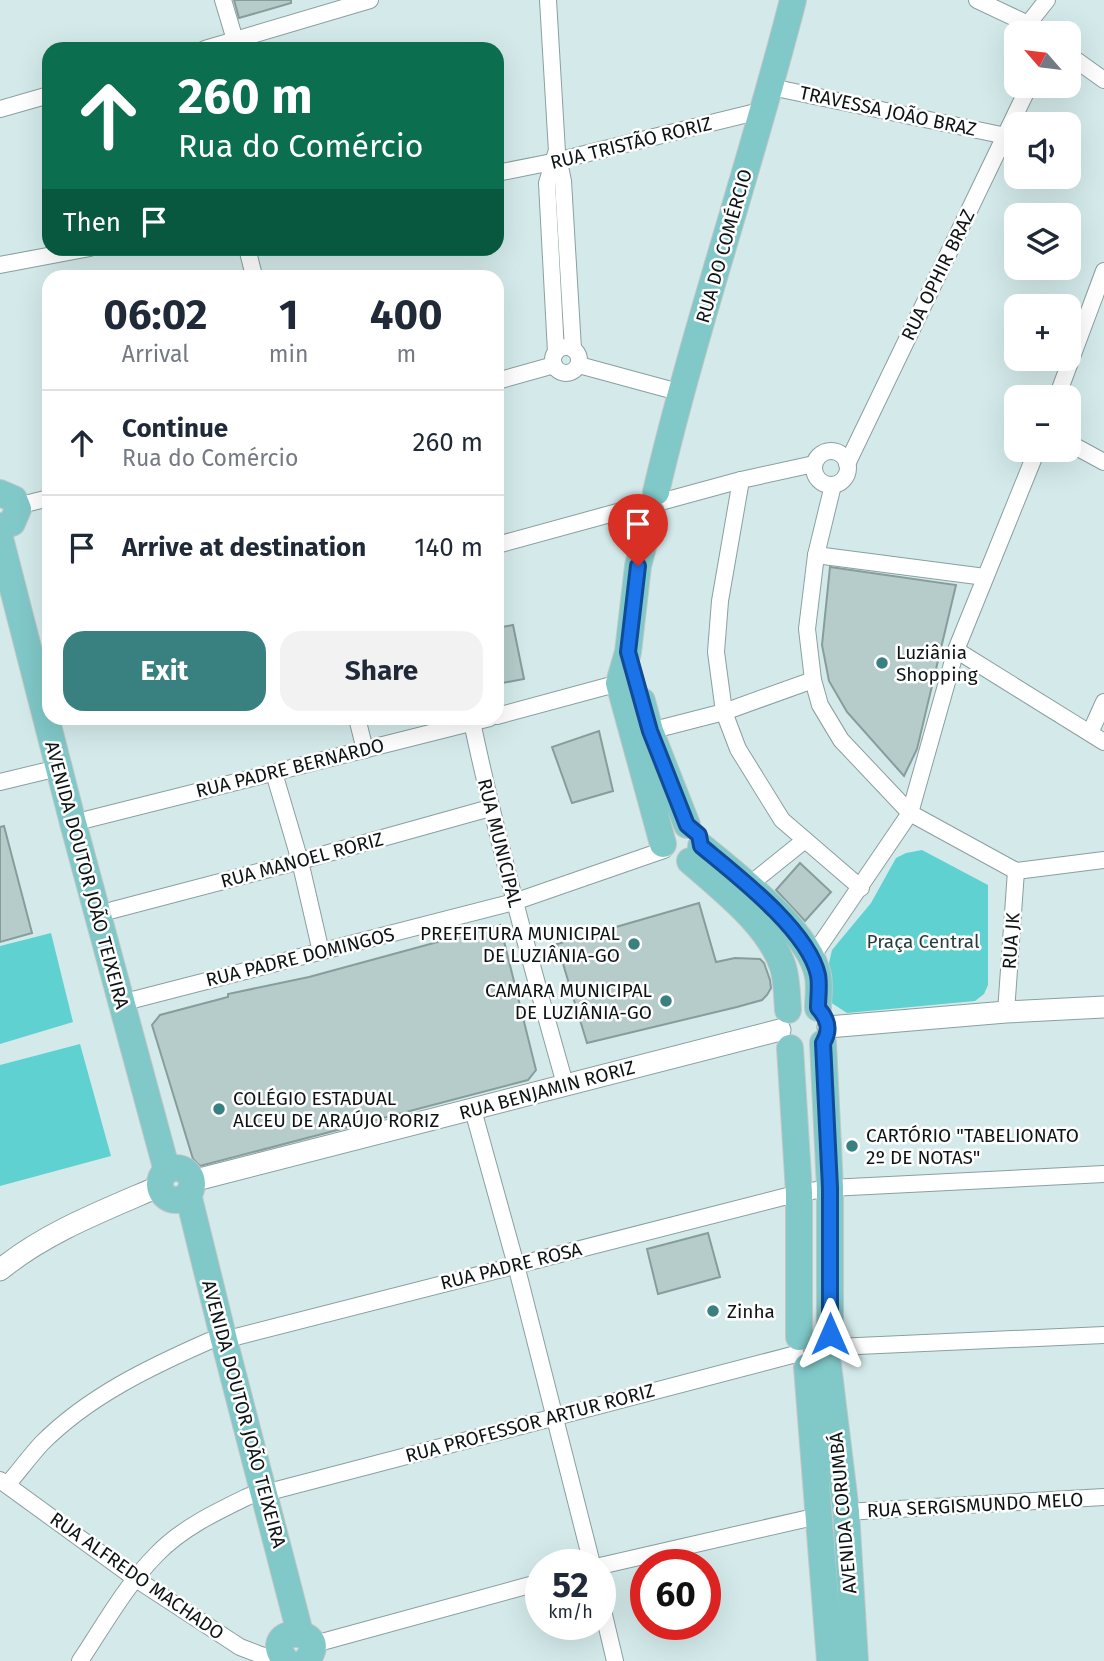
<!DOCTYPE html>
<html lang="en">
<head>
<meta charset="utf-8">
<style>
  body { margin:0; font-family:"Fira Sans",sans-serif; background:#f2f2f3; color:#1f2937; height:100vh; display:flex; flex-direction:column; font-size:26px; white-space:nowrap }
  * { box-sizing:border-box; margin:0 }
  p { font-size:23px; color:#747a83 }
  .icon { flex:none; width:38px; height:38px; fill:none; stroke:currentColor; stroke-width:2; stroke-linecap:round; stroke-linejoin:round }
  .map { position:relative; flex:1; overflow:hidden }
  .sheet { position:absolute; left:42px; top:270px; width:462px; height:455px; display:flex; flex-direction:column; background:#fff; border-radius:21px; box-shadow:0 7px 28px #0002 }
  .sheet>* { flex:none }
  .top-card { position:absolute; left:42px; top:42px; width:462px; height:214px; border-radius:21px; box-shadow:0 7px 28px #0002; background:#0b6e4f; color:#fff; overflow:hidden }
  .needle { width:46px; rotate:298deg }
  .controls { position:absolute; left:1004px; top:21px; display:grid; gap:14px }
  .controls a { display:grid; place-items:center; width:77px; height:77px; border-radius:14px; background:#fff; box-shadow:0 7px 28px #0002; font-size:35px }
  .speed { position:absolute; left:525px; top:1549px; display:flex; gap:14px; font-size:35px; font-weight:700; text-align:center }
  .speed>* { display:grid; place-content:center; width:91px; height:91px; border-radius:50%; background:#fff; box-shadow:0 7px 28px #0002; line-height:1 }
  .speed small { font-size:18px; font-weight:400 }
  .speed .limit { border:10px solid #d22; background:#fff; color:#111 }
  .pin { position:absolute; display:grid; place-items:center; width:60px; height:60px; color:#fff; margin:-72px -30px; border-radius:50% 50% 50% 0; rotate:-45deg; box-shadow:0 0 7px #0007 }
  .pin .icon { rotate:45deg }
  .me { position:absolute; width:77px; margin:-38px; rotate:0deg; stroke-linejoin:round; filter:drop-shadow(0 0 5px #0008) }
  .turn { display:flex; align-items:center; gap:24px; height:147px; padding:0 21px; font-size:32px }
  .turn .icon { width:91px; height:91px; stroke-width:2.5 }
  .turn b { display:block; font-size:49px; line-height:60px }
  .then { display:flex; align-items:center; height:66px; padding:0 21px; background:#0003; gap:14px; font-size:26px }
  .eta { display:flex; justify-content:space-evenly; align-items:center; height:119px; text-align:center }
  .eta b { font-size:42px; font-weight:700; line-height:49px }
  .button { display:flex; gap:14px; margin-top:auto; padding:14px 21px }
  .button a { flex:1; height:80px; border-radius:21px; background:#398181; color:#fff; font-size:28px; font-weight:700; line-height:80px; text-align:center }
  .button a+a { background:#f2f2f3; color:#1f2937 }
  ul { padding:0; list-style:none }
  li { display:flex; align-items:center; gap:21px; height:105px; padding:0 21px; border-top:2px solid #e0e1e3 }
  li div { flex:1 }
  li b { display:block; font-size:26px }
  li em { font-style:normal }
  .map>svg:first-child { display:block }
  .green { fill:#60d1d1 }
  .building { fill:#b5cccb; stroke:#879d9c; stroke-width:2 }
  .lines { fill:none; stroke-linecap:round; stroke-linejoin:round }
  .minor-casing { stroke:#8a9f9f; stroke-width:18 }
  .tertiary-casing { stroke:#8a9f9f; stroke-width:23 }
  .primary-casing { stroke:#c5c7c7; stroke-width:28 }
  .minor { stroke:#fff; stroke-width:16 }
  .tertiary { stroke:#fff; stroke-width:21 }
  .primary { stroke:#81c8c8; stroke-width:26 }
  .route-casing { stroke:#114b97; stroke-width:18 }
  .route { stroke:#1a73e8; stroke-width:12 }
  .poi-dot { fill:#398181; stroke:#fff; stroke-width:2.5 }
  .labels { text-anchor:middle; dominant-baseline:central; stroke-width:5; stroke-linejoin:round; paint-order:stroke }
  .street-label { font-size:19px; fill:#0d1514; stroke:#fff }
  .poi-label { font-size:19px; fill:#0d1514; stroke:#fff; text-anchor:start }
  .park-label { font-size:19px; fill:#263e3e; stroke:#fff }
</style>
</head>
<body>
<div class="map">
<svg width="1104" height="1661" viewBox="0 0 1104 1661">
  <rect width="100%" height="100%" fill="#d4eaea"/>
  <g class="green">
    <polygon points="922,850 988,885 988,985 984,994 975,1001 847,1013 830,1002 829,963 832,950 871,903 896,858 906,853"/>
    <polygon points="51,933 73,1022 0,1044 0,946"/>
    <polygon points="80,1044 111,1156 0,1186 0,1065"/>
  </g>
  <g class="building">
    <polygon points="234,0 291,0 291,3 239,18"/>
    <polygon points="830,567 956,585 917,749 904,776 847,712 829,681 822,645"/>
    <polygon points="513,625 524,679 497,684 497,628"/>
    <polygon points="599,731 613,791 572,803 552,747"/>
    <polygon points="4,826 32,933 0,942 0,827"/>
    <polygon points="800,863 831,892 805,921 776,890"/>
    <polygon points="699,903 716,962 735,958 760,959 764,963 770,980 771,988 767,995 762,1000 737,1007 587,1043 557,944"/>
    <polygon points="500,925 536,1070 528,1080 200,1166 193,1159 152,1025 160,1015 228,997 228,994 309,977"/>
    <polygon points="708,1233 720,1277 658,1294 647,1249"/>
  </g>
  <g class="lines">
    <g class="minor-casing">
      <g id="minor">
        <polyline points="223,0 235,40"/>
        <polyline points="548,0 557,152 563,181 573,349"/>
        <polyline points="977,0 1028,24 1040,33"/>
        <polyline points="1028,24 1047,0"/>
        <polyline points="205,49 370,0"/>
        <polyline points="1069,55 1104,80"/>
        <polyline points="771,87 1006,136"/>
        <polyline points="0,109 49,95"/>
        <polyline points="497,173 552,162 764,110"/>
        <polyline points="247,248 254,276"/>
        <polyline points="0,265 90,248"/>
        <circle cx="566" cy="360" r="13"/>
        <polyline points="556,352 547,183 556,153"/>
        <polyline points="579,365 682,393"/>
        <polyline points="497,381 554,365"/>
        <polyline points="1057,397 1104,271"/>
        <polyline points="1069,443 1104,462"/>
        <circle cx="831" cy="468" r="17"/>
        <polyline points="847,464 1029,86"/>
        <polyline points="741,480 720,601 716,652 724,712 738,749 782,820 861,888"/>
        <polyline points="833,485 816,555 807,629 813,680 820,705 841,740 910,813 1016,871 1104,860"/>
        <polyline points="664,501 741,480 814,464"/>
        <polyline points="17,506 49,498"/>
        <polyline points="497,545 643,505"/>
        <polyline points="816,555 985,577"/>
        <polyline points="956,650 1104,742"/>
        <polyline points="497,716 619,683"/>
        <polyline points="357,718 365,750"/>
        <path d="M472 722C498 844 531 964 565 1084"/>
        <polyline points="650,731 724,712 813,680"/>
        <polyline points="1090,733 1104,702"/>
        <polyline points="274,773 300,861 321,952"/>
        <polyline points="0,782 58,768"/>
        <polyline points="73,823 490,718"/>
        <polyline points="749,885 805,840"/>
        <polyline points="113,910 300,861 490,808"/>
        <polyline points="812,957 910,813 956,650 1037,450"/>
        <polyline points="121,1003 514,902 664,850"/>
        <polyline points="1006,1012 1016,871"/>
        <polyline points="473,1110 516,1265 592,1564"/>
        <polyline points="224,1340 799,1193 830,1188 1104,1174"/>
        <polyline points="836,1347 1104,1335"/>
        <polyline points="0,1480 136,1579 240,1647 266,1657 281,1655"/>
        <path d="M7 1485C19 1471 30 1456 42 1443 89 1396 150 1367 209 1341"/>
        <polyline points="265,1493 796,1354"/>
        <polyline points="846,1512 1104,1497"/>
        <polyline points="600,1566 818,1516"/>
        <polyline points="600,1598 615,1661"/>
        <polyline points="311,1645 541,1582"/>
        <path d="M80 1661C104 1625 126 1585 157 1554 182 1528 216 1512 249 1496"/>
      </g>
    </g>
    <g class="tertiary-casing">
      <g id="tertiary">
        <polyline points="828,1027 1006,1012 1104,1007"/>
        <polyline points="192,1181 780,1030"/>
        <path d="M0 1270C46 1232 105 1210 160 1186"/>
      </g>
    </g>
    <g class="primary-casing">
      <g id="primary">
        <path d="M656 492C695 326 751 165 793 0"/>
        <polyline points="0,493 14,499 18,509 12,523 0,527"/>
        <polyline points="652,512 638,566 628,652 619,683 663,844"/>
        <polyline points="0,538 73,823 167,1171"/>
        <polyline points="642,701 650,731 687,825"/>
        <path d="M701 846C735 874 810 931 818 976 820 986 818 998 818 1008"/>
        <path d="M690 861C722 889 770 926 783 967 787 980 787 996 788 1010"/>
        <polyline points="823,1043 830,1188 830,1334"/>
        <polyline points="790,1048 799,1193 799,1337"/>
        <circle cx="176" cy="1184" r="16"/>
        <polyline points="188,1194 224,1340 300,1633"/>
        <polyline points="828,1365 846,1512 855,1661"/>
        <polyline points="807,1367 830,1661"/>
        <path d="M286 1661C256 1624 336 1626 306 1661"/>
      </g>
    </g>
    <use href="#minor" class="minor"/>
    <use href="#tertiary" class="tertiary"/>
    <use href="#primary" class="primary"/>
  </g>
  <g class="lines">
    <g class="route-casing">
      <path id="route" d="M638 566 628 652 650 731 687 825 699 835 701 846C736 875 808 930 818 975 820 985 818 998 818 1008 828 1019 831 1030 823 1043L830 1188V1334"/>
    </g>
    <use href="#route" class="route"/>
  </g>
  <g class="poi-dot">
    <circle cx="882" cy="663" r="7"/>
    <circle cx="634" cy="944" r="7"/>
    <circle cx="666" cy="1001" r="7"/>
    <circle cx="219" cy="1109" r="7"/>
    <circle cx="852" cy="1146" r="7"/>
    <circle cx="713" cy="1311" r="7"/>
  </g>
  <g class="labels">
    <g class="street-label">
      <text transform="translate(888 111) rotate(12)">TRAVESSA JOÃO BRAZ</text>
      <text transform="translate(631 143) rotate(-14)">RUA TRISTÃO RORIZ</text>
      <text transform="translate(724 246) rotate(-74)">RUA DO COMÉRCIO</text>
      <text transform="translate(938 275) rotate(-64)">RUA OPHIR BRAZ</text>
      <text transform="translate(290 768) rotate(-14)">RUA PADRE BERNARDO</text>
      <text transform="translate(500 843) rotate(76)">RUA MUNICIPAL</text>
      <text transform="translate(302 860) rotate(-15)">RUA MANOEL RORIZ</text>
      <text transform="translate(87 875) rotate(75)">AVENIDA DOUTOR JOÃO TEIXEIRA</text>
      <text transform="translate(1011 941) rotate(-86)">RUA JK</text>
      <text transform="translate(300 957) rotate(-14)">RUA PADRE DOMINGOS</text>
      <text transform="translate(547 1090) rotate(-15)">RUA BENJAMIN RORIZ</text>
      <text transform="translate(511 1266) rotate(-14)">RUA PADRE ROSA</text>
      <text transform="translate(244 1414) rotate(75)">AVENIDA DOUTOR JOÃO TEIXEIRA</text>
      <text transform="translate(530 1423) rotate(-15)">RUA PROFESSOR ARTUR RORIZ</text>
      <text transform="translate(975 1505) rotate(-3)">RUA SERGISMUNDO MELO</text>
      <text transform="translate(843 1513) rotate(-95)">AVENIDA CORUMBÁ</text>
      <text transform="translate(137 1576) rotate(35)">RUA ALFREDO MACHADO</text>
    </g>
    <g class="poi-label">
      <text x="896" y="652">Luziânia<tspan x="896" dy="22">Shopping</tspan></text>
      <text x="620" y="933" text-anchor="end">PREFEITURA MUNICIPAL<tspan x="620" dy="22">DE LUZIÂNIA-GO</tspan></text>
      <text x="652" y="990" text-anchor="end">CAMARA MUNICIPAL<tspan x="652" dy="22">DE LUZIÂNIA-GO</tspan></text>
      <text x="233" y="1098">COLÉGIO ESTADUAL<tspan x="233" dy="22">ALCEU DE ARAÚJO RORIZ</tspan></text>
      <text x="866" y="1135">CARTÓRIO "TABELIONATO<tspan x="866" dy="22">2º DE NOTAS"</tspan></text>
      <text x="727" y="1311">Zinha</text>
    </g>
    <g class="park-label">
      <text x="923" y="941">Praça Central</text>
    </g>
  </g>
</svg>
<div class="controls">
<a><svg class="needle" viewBox="-14 -14 28 28"><path d="M0-13l5 13h-10z" fill="#e53935"/><path d="M0 13l5-13h-10z" fill="#747a83"/></svg></a>
<a><svg class="icon" aria-label="sound" viewBox="0 0 24 24"><path d="M4 9h4l5-4v14l-5-4H4zM17 9q2 3 0 6"/></svg></a>
<a><svg class="icon" aria-label="layers" viewBox="0 0 24 24"><path d="M12 4l9 5-9 5-9-5zM3 14l9 5 9-5"/></svg></a>
<a>+</a>
<a>−</a>
</div>
<div class="speed"><div>52<small>km/h</small></div><div class="limit">60</div></div>
<div class="pin" style="left:638px;top:566px;background:#d93025"><svg class="icon" aria-label="arrive" viewBox="0 0 24 24"><path d="M6 21V4h12l-3 4 3 4H6"/></svg></div>
<svg class="me" style="left:830px;top:1334px" viewBox="-20 -20 40 40"><path d="M0-17L14 15 0 8-14 15z" fill="#1a73e8" stroke="#fff" stroke-width="4"/></svg>
<div class="top-card">
<div class="turn"><svg class="icon" aria-label="ahead" viewBox="0 0 24 24"><path d="M12 20V5M6 11l6-6 6 6"/></svg><div><b>260 m</b>Rua do Comércio</div></div>
<div class="then">Then<svg class="icon" aria-label="arrive" viewBox="0 0 24 24"><path d="M6 21V4h12l-3 4 3 4H6"/></svg></div>
</div>
<section class="sheet">
<div class="eta">
<div><b>06:02</b><p>Arrival</p></div>
<div><b>1</b><p>min</p></div>
<div><b>400</b><p>m</p></div>
</div>
<ul>
<li><svg class="icon" aria-label="ahead" viewBox="0 0 24 24"><path d="M12 20V5M6 11l6-6 6 6"/></svg><div><b>Continue</b><p>Rua do Comércio</p></div><em>260 m</em></li>
<li><svg class="icon" aria-label="arrive" viewBox="0 0 24 24"><path d="M6 21V4h12l-3 4 3 4H6"/></svg><div><b>Arrive at destination</b></div><em>140 m</em></li>
</ul>
<div class="button"><a>Exit</a><a>Share</a></div>
</section>
</div>
</body>
</html>
